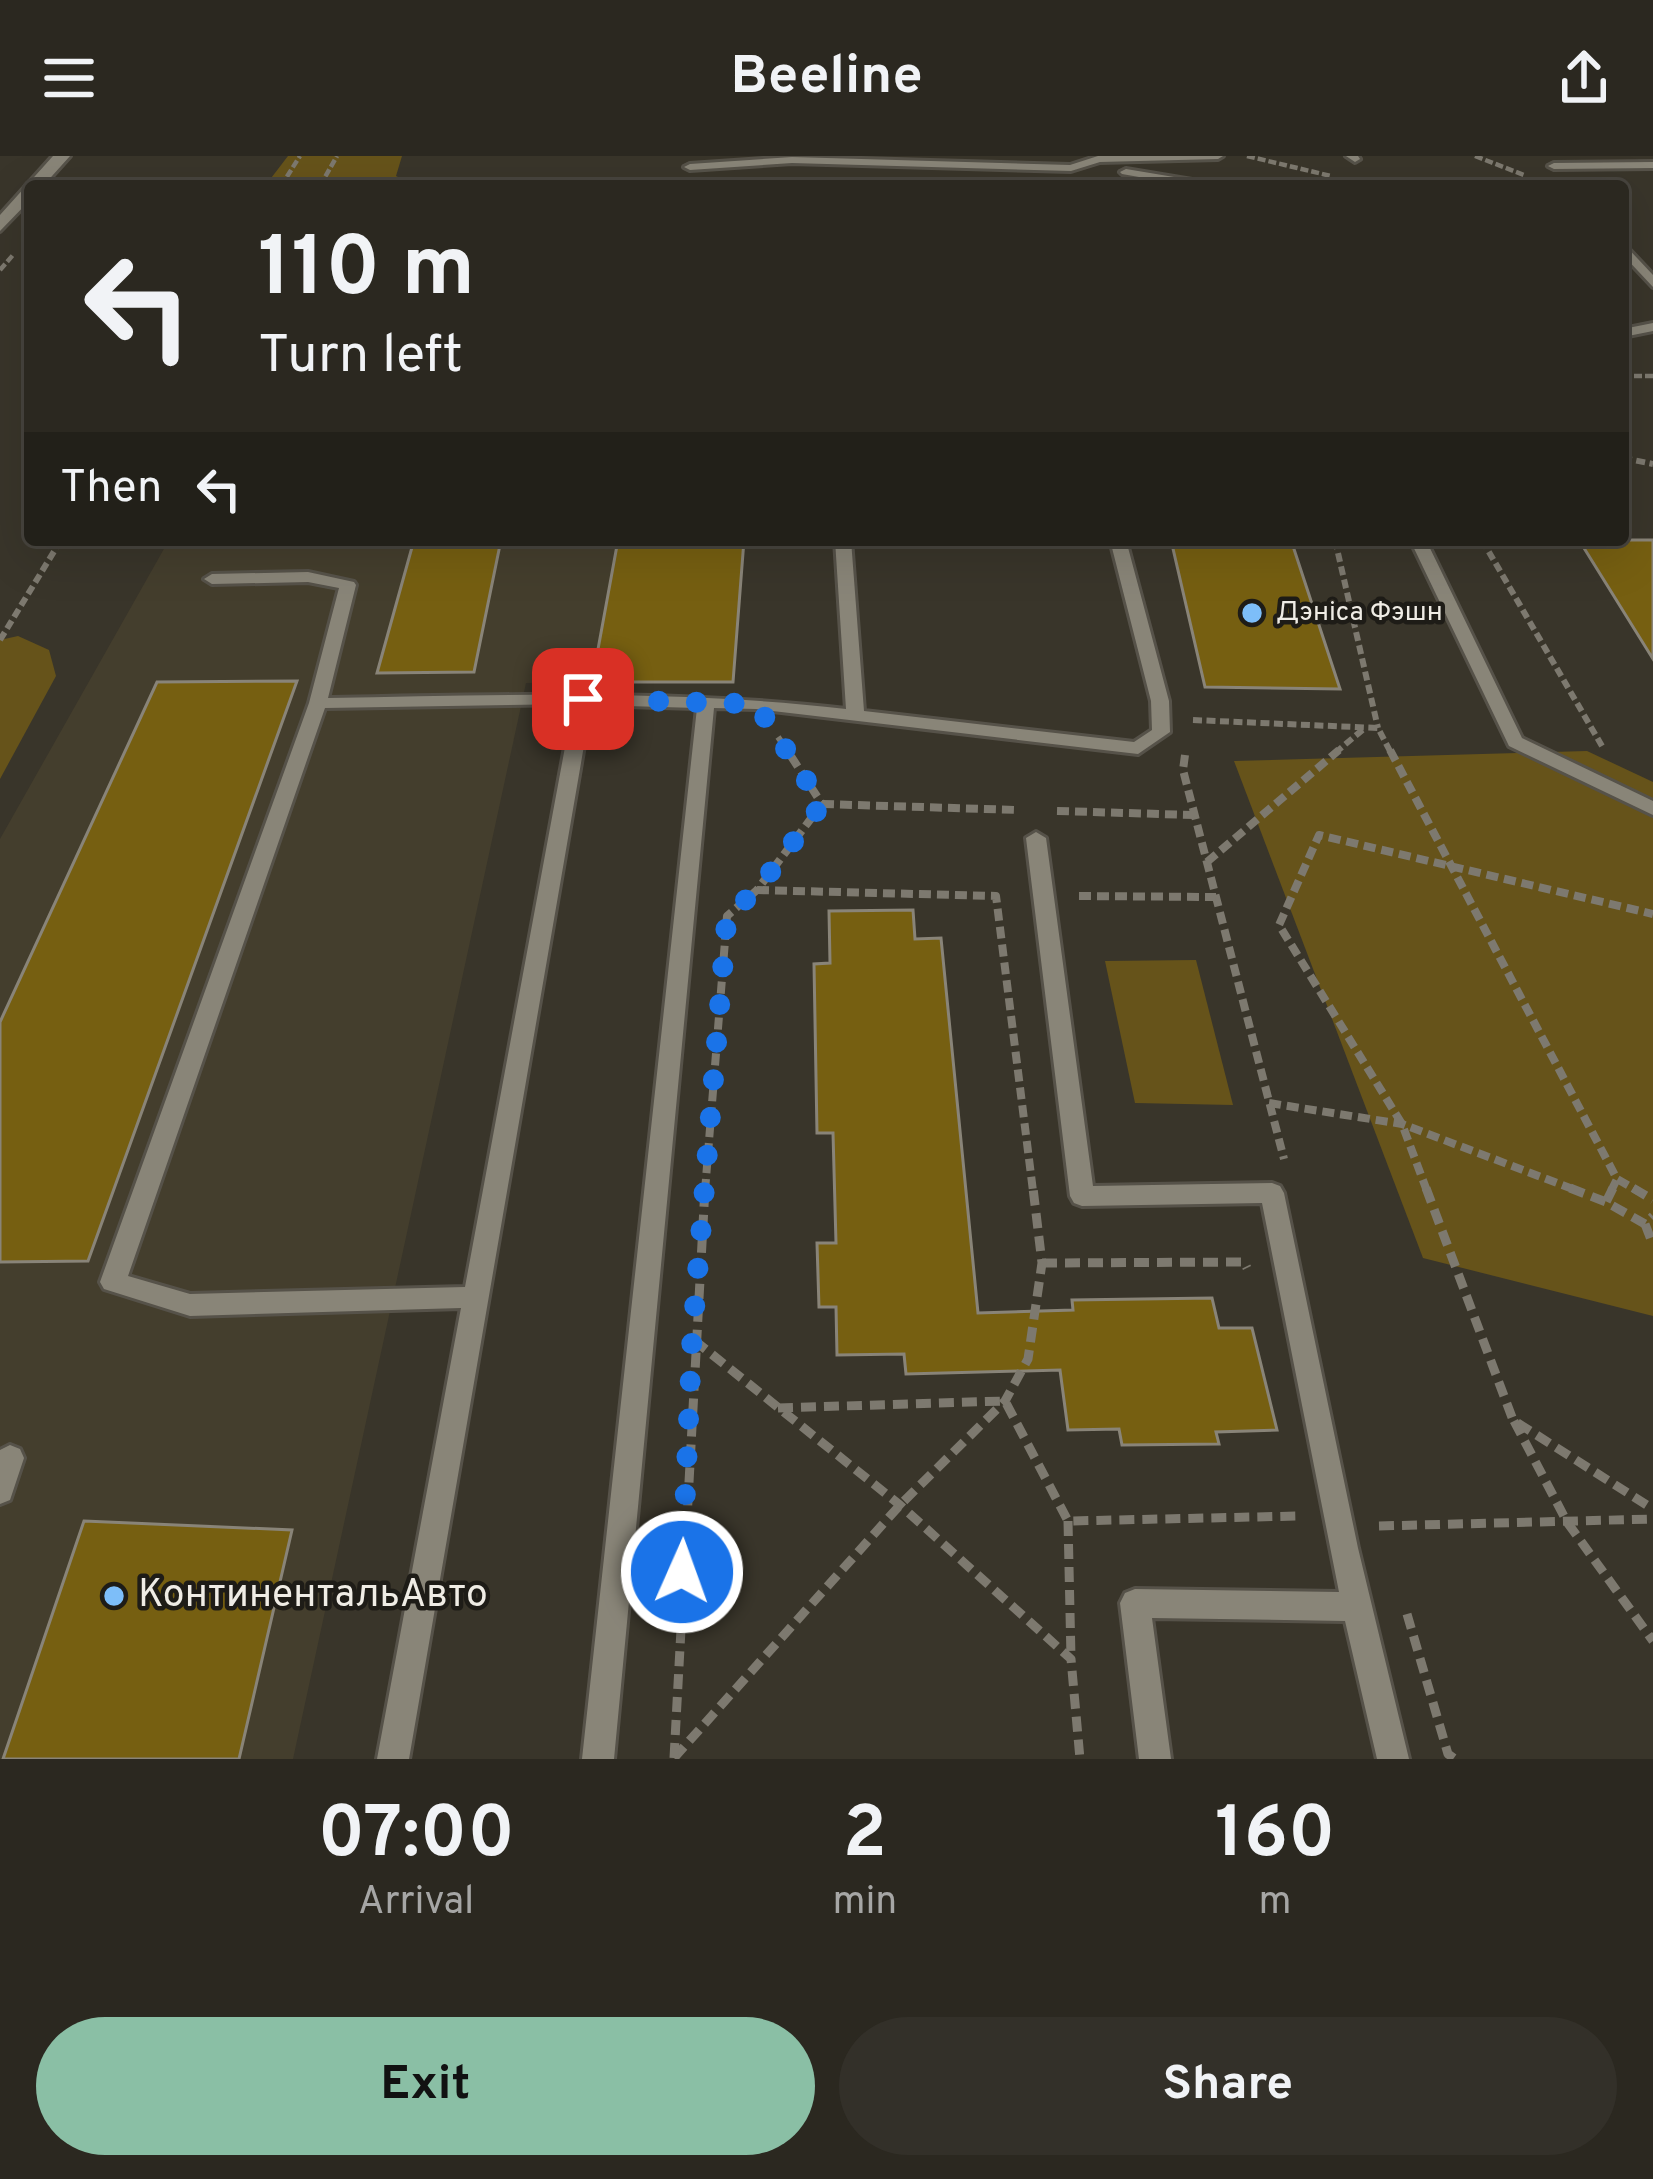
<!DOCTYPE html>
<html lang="en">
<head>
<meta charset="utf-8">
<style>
  body { margin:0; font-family:Overpass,sans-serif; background:#333029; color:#f1f3f6; height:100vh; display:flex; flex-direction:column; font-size:45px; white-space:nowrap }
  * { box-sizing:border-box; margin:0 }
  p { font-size:39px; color:#a6a6a5 }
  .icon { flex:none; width:66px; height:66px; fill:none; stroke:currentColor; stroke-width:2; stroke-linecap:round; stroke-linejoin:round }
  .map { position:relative; height:1603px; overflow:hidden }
  .side { display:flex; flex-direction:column; background:#2b2820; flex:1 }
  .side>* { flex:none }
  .guide { position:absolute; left:24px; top:24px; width:1605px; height:366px; border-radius:12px; box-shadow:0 12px 48px #0002,0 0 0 3px #47443e; background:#2b2820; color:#f1f3f6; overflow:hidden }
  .pin { position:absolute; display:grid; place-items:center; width:102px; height:102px; color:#fff; margin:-51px; border-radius:24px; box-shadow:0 6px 18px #0006 }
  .me { position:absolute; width:132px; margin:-66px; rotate:2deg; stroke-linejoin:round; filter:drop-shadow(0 0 9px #0008) }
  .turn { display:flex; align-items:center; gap:42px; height:252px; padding:0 36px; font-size:54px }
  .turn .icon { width:156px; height:156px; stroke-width:2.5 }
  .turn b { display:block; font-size:84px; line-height:102px }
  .then { display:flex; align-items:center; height:114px; padding:0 36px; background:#0003; gap:24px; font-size:45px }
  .eta { display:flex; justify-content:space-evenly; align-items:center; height:204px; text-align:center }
  .eta b { font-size:72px; font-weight:700; line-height:84px }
  .primary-button { display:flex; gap:24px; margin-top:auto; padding:24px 36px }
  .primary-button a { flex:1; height:138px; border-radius:72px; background:#8abfa5; color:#111; font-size:48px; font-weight:700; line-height:138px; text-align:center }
  .primary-button a+a { background:#333029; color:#f1f3f6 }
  header { display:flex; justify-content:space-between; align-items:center; height:156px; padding:0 36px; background:#2b2820; font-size:54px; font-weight:700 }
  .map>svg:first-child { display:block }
  .built { fill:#443e2d }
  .green { fill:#66531a }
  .building { fill:#765f11; stroke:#898478; stroke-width:3 }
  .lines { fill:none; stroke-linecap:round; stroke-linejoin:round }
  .service-casing { stroke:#565249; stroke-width:6 }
  .tertiary-casing { stroke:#565249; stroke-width:6 }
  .path-far3 { stroke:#7d796f; stroke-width:4.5; stroke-dasharray:8 3; stroke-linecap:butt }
  .path-far2 { stroke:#7d796f; stroke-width:6; stroke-dasharray:9 4.5; stroke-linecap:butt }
  .path-far1 { stroke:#7d796f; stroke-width:8; stroke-dasharray:12 6; stroke-linecap:butt }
  .path { stroke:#7d796f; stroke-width:9; stroke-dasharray:15 8; stroke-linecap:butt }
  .service { fill:#898578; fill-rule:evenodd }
  .tertiary { fill:#898578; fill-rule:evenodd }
  .route { stroke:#1a73e8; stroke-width:21; stroke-dasharray:0 37.8 }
  .poi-dot { fill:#7dbef9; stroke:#1e1c17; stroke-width:4.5 }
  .labels { text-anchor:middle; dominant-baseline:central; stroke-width:9; stroke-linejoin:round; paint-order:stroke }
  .far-poi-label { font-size:27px; fill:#efece5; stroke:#1e1c17; text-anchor:start }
  .near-poi-label { font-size:39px; fill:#efece5; stroke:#1e1c17; text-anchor:start }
</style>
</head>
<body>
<header><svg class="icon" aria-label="menu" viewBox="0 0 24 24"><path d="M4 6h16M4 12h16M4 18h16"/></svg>Beeline<svg class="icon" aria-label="share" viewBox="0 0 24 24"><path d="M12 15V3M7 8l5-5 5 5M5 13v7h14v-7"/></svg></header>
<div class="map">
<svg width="1653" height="1603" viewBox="0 0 1653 1603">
  <rect width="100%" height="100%" fill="#39352a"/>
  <polygon class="built" points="169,384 744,384 733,526 526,527 293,1603 0,1603 0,683"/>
  <g class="green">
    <polygon points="288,0 402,0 396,20 411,28 657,25 695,30 265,30"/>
    <polygon points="18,480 49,494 56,520 0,623 0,484"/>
    <polygon points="1587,595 1653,626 1653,1160 1423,1102 1234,605"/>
    <polygon points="1196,804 1233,949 1135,947 1105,805"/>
  </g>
  <g class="building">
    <polygon points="414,384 501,384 474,516 377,517"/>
    <polygon points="618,384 744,384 733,526 592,526"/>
    <polygon points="1171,384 1291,384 1340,533 1205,531"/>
    <polygon points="1579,384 1653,384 1653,503"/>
    <polygon points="297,525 88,1105 0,1106 0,866 157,526"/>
    <polygon points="913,754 915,783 941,782 978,1157 1073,1154 1072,1144 1212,1142 1219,1172 1252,1172 1277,1274 1216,1276 1219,1288 1122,1289 1119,1273 1068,1274 1060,1214 906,1218 904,1198 837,1199 836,1151 819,1151 817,1087 836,1087 833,977 817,977 814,808 830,807 829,755"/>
    <polygon points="84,1365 292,1374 239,1603 3,1603"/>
  </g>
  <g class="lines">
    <g class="service-casing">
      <g id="service">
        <polygon points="1098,0 1223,0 1218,3 1100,6 1071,15 792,7 690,14 684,11 690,8 792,1 1070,9"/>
        <polygon points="1346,0 1358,0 1360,3 1355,6"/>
        <polygon points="1653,6 1653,12 1554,13 1548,10 1554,7"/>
        <polygon points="1126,13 1210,27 1216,30 1190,30 1122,18 1120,16"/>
        <polygon points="1623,87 1653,119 1653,131 1623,99"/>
        <polygon points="1653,167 1653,175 1623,181 1623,173"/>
        <path d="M835 384H851L864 555 1134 586 1152 574 1151 545 1110 384H1126L1169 545 1170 576 1138 598 756 553 714 552 614 1603H582L697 552 591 549 409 1603H377L461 1152 190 1160 104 1133 100 1126 309 547 339 432 308 426 212 428 204 423 212 418 308 416 354 426 356 429 328 542C501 539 674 533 846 553ZM573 548 465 1131 190 1138 128 1120 325 552Z"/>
        <polygon points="1410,384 1426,384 1522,582 1653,645 1653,659 1509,590"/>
        <polygon points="1036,676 1046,682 1093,1030 1272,1027 1280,1030 1284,1037 1358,1392 1409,1603 1377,1603 1345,1465 1152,1462 1171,1603 1139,1603 1120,1447 1125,1437 1135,1433 1339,1436 1262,1047 1082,1050 1074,1047 1070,1040 1026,682"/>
        <polygon points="10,1289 20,1293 24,1302 10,1344 0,1348 0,1294"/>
      </g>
    </g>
    <g class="tertiary-casing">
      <polygon id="tertiary" points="53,0 70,0 43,30 30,30 30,44 0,75 0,59"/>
    </g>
    <g class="path-far3">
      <polyline points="1247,0 1331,20"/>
      <polyline points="1475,0 1524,19"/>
      <polyline points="281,30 300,0"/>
      <polyline points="320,30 337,0"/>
      <polyline points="0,114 13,99"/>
      <polyline points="1623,220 1653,220"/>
    </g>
    <g class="path-far2">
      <polyline points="1623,302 1653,308"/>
      <polyline points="1335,384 1378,572"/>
      <polyline points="1482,384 1602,590"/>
      <polyline points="0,484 61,384"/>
      <polyline points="1193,564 1378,572 1391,597"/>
      <polyline points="778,581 789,597"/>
      <polyline points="1335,597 1366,571"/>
    </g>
    <g class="path-far1">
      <polyline points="1390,594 1617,1023 1638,1035"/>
      <polyline points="1185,599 1183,614 1284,1003"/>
      <polyline points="822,648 1018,654"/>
      <polyline points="1057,655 1195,659"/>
      <polyline points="1207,706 1339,594"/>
      <polyline points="757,734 996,740 1033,1035"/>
      <polyline points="1079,740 1216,741"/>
      <polyline points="1269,947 1402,968 1578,1035"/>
      <polyline points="705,1035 727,760 757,734 822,648 787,594"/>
      <polyline points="1427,1035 1402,968 1279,769 1319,679 1653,758"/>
      <polyline points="1611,1035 1617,1023"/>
    </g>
    <g class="path">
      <polyline points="1426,1032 1513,1264 1653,1353"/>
      <polyline points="1570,1032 1606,1046"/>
      <polyline points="1613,1032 1606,1046 1645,1068 1653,1060"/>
      <polyline points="1633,1032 1653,1044"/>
      <polyline points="1645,1068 1653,1089"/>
      <polyline points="1042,1107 1244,1106 1247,1112"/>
      <polyline points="694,1184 900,1349 1071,1503 1080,1603"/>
      <polyline points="778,1252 1005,1245 1068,1365 1298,1360"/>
      <polyline points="1514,1265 1567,1366 1653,1485"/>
      <polyline points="1068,1365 1071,1502"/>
      <polyline points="1379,1370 1653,1363"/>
      <polyline points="1407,1458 1448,1598 1455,1603"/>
      <polyline points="674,1602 900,1349 1005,1245 1028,1203 1042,1107 1033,1032"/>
      <polyline points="674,1602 705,1032"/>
    </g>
    <use href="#service" class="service"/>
    <use href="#tertiary" class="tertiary"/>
  </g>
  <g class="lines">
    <polyline class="route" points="583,543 756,548 822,648 757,734 727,760 692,1183 682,1416"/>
  </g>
  <g class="poi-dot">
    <circle cx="1252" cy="457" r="12"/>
    <circle cx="114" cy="1440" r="12"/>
  </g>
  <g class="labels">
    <g class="far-poi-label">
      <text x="1276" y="457">Дэніса Фэшн</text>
    </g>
    <g class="near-poi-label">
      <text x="138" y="1440">КонтинентальАвто</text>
    </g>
  </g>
</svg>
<div class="pin" style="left:583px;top:543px;background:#d93025"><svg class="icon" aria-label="arrive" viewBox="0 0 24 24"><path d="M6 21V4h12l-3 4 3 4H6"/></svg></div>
<svg class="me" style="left:682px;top:1416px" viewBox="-20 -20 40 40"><circle r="17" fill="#1a73e8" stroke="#fff" stroke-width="3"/><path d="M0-11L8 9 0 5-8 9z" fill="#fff"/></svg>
<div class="guide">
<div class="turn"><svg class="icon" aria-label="left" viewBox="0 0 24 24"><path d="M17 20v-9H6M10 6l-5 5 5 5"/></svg><div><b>110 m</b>Turn left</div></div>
<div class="then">Then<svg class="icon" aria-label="left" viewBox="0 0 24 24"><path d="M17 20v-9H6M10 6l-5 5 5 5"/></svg></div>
</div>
</div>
<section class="side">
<div class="eta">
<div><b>07:00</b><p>Arrival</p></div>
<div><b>2</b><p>min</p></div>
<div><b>160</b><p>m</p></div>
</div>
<div class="primary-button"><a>Exit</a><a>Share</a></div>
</section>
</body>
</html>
